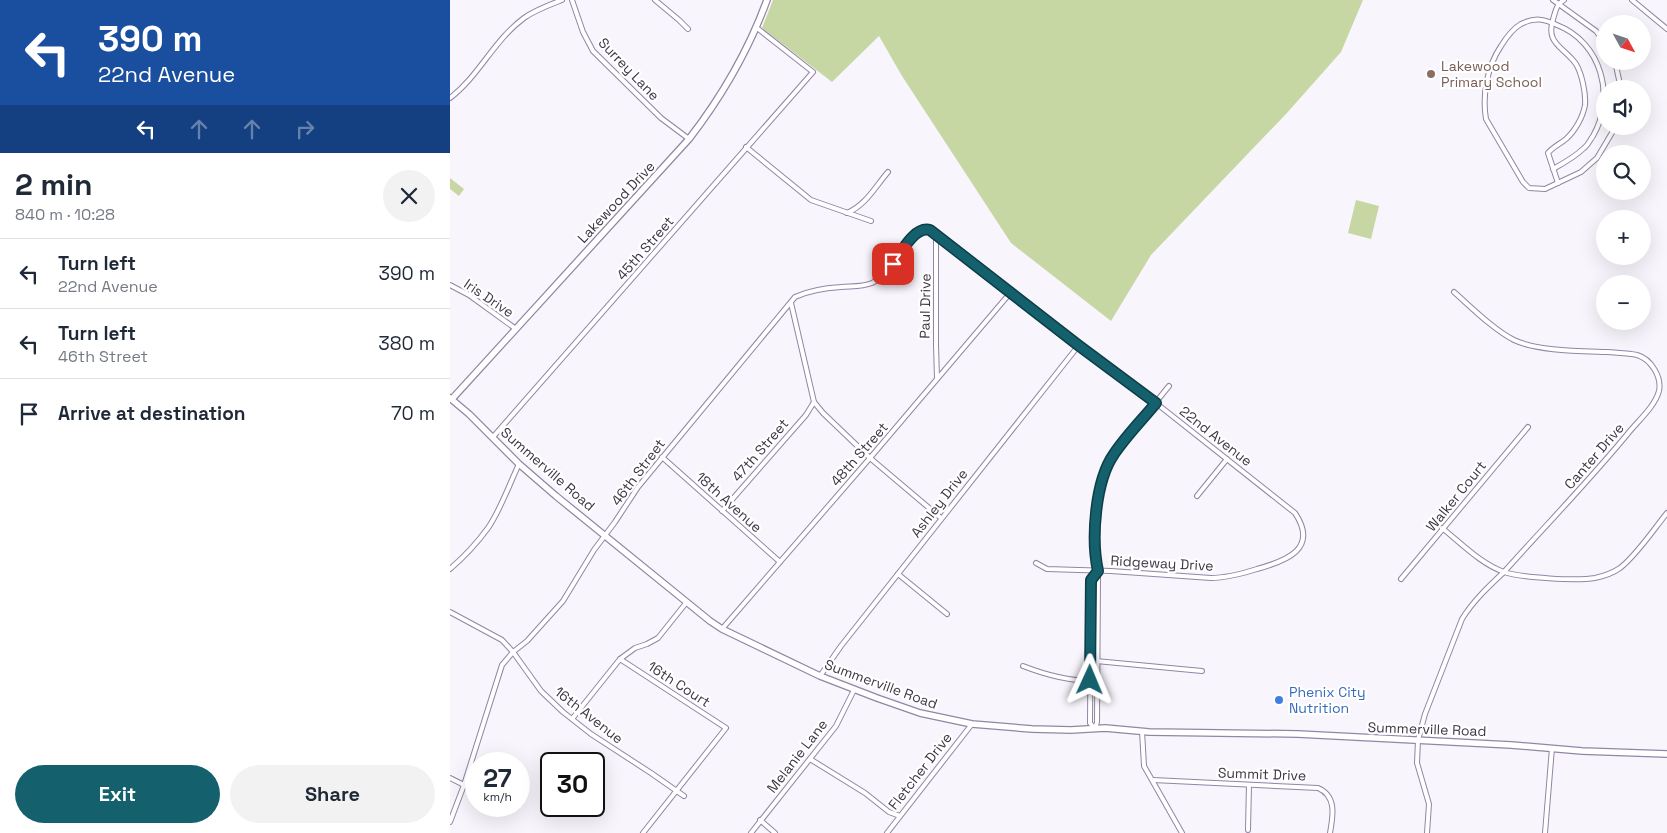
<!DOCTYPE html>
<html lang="en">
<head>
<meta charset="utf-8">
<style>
  body { margin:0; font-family:"Space Grotesk",sans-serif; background:#f2f2f3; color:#1f2937; height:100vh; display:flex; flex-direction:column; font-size:19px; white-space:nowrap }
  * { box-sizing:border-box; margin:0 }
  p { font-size:16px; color:#747a83 }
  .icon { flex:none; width:28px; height:28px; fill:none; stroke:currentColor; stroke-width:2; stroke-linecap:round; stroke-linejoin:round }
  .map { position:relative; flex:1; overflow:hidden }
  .drawer { display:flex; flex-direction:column; background:#fff; width:450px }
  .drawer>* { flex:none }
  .banner { background:#1a4fa0; color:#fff; overflow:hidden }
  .needle { width:32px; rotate:130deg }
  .buttons { position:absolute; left:1146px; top:15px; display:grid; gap:10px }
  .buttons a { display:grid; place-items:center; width:55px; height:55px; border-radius:50%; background:#fff; box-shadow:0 5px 20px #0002; font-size:25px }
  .speed { position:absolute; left:15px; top:752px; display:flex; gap:10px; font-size:25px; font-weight:700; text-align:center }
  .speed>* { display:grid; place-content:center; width:65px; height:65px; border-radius:50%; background:#fff; box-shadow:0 5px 20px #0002; line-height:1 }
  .speed small { font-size:12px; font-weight:400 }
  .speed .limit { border:2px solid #111; border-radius:8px; background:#fff; color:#111 }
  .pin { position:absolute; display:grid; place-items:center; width:42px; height:42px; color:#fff; margin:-21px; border-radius:10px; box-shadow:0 2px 8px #0006 }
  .me { position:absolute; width:55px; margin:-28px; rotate:1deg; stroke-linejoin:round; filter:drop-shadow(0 0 4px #0008) }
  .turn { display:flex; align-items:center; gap:18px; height:105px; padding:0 15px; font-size:22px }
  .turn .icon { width:65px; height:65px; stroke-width:2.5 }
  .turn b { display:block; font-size:35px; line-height:42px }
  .lanes { display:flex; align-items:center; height:48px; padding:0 15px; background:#0003; justify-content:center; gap:25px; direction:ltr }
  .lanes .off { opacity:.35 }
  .round { display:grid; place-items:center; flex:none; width:52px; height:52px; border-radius:26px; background:#f2f2f3 }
  .headline { display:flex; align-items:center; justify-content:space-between; height:85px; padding:0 15px }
  h1 { font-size:30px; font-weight:600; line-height:38px }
  .primary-button { display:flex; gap:10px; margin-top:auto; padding:10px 15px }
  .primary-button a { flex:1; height:58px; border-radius:30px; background:#14606d; color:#fff; font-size:20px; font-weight:600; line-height:58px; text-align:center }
  .primary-button a+a { background:#f2f2f3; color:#1f2937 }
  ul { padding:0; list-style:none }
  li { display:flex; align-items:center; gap:15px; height:70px; padding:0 15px; border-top:1px solid #e0e1e3 }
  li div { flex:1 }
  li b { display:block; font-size:19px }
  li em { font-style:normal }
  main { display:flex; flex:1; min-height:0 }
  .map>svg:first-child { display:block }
  .green { fill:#c7d7a4 }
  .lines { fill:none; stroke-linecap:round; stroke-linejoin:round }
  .street-casing { stroke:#9385a5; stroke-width:6 }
  .secondary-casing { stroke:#9385a5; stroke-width:8 }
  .street { stroke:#fff; stroke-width:4 }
  .secondary { stroke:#fff; stroke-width:5.5 }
  .route-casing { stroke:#0d3e47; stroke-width:12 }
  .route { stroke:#14606d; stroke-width:9 }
  .education-dot { fill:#8d6e63; stroke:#fff; stroke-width:2 }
  .shop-dot { fill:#3f7fe0; stroke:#fff; stroke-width:2 }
  .labels { text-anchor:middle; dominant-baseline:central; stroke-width:4.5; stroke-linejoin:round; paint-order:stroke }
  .education-label { font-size:14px; fill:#785e54; stroke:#fff; text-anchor:start }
  .street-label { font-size:14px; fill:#3d3744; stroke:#fff }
  .shop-label { font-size:14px; fill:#366cbe; stroke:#fff; text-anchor:start }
</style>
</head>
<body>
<main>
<section class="drawer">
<div class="banner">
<div class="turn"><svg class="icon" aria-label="left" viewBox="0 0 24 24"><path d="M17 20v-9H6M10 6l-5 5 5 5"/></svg><div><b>390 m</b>22nd Avenue</div></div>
<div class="lanes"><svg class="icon" aria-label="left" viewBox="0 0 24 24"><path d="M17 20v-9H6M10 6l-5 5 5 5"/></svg><svg class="icon off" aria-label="ahead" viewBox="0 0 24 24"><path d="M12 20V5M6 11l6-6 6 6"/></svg><svg class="icon off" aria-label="ahead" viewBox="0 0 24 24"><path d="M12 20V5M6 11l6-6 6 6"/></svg><svg class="icon off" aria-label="right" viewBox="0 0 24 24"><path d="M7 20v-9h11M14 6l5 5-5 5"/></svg></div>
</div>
<div class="headline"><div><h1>2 min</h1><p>840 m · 10:28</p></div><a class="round"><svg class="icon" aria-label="close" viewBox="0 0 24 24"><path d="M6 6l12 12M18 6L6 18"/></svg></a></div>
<ul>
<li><svg class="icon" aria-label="left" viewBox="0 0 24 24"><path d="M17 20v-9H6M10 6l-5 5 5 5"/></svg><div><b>Turn left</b><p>22nd Avenue</p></div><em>390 m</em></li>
<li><svg class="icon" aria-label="left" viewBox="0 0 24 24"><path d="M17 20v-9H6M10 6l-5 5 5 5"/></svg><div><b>Turn left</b><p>46th Street</p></div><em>380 m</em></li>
<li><svg class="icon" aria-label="arrive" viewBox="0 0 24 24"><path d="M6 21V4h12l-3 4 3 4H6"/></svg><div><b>Arrive at destination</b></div><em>70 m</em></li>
</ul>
<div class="primary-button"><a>Exit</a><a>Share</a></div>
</section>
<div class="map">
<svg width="1217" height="833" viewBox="0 0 1217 833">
  <rect width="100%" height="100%" fill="#f8f5fc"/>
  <g class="green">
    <polygon points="323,0 913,0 891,52 836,114 701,255 661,321 561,243 452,76 429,36 382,82 312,28"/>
    <polygon points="0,178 14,189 9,196 0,189"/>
    <polygon points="906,200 929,206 921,239 898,233"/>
  </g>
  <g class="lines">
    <g class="street-casing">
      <g id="street">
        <polyline points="122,0 133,32 143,51 211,118 239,139"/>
        <polyline points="205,0 229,20 238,29"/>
        <polyline points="1103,0 1146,31 1155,43"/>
        <polyline points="1182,0 1217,29"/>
        <polyline points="1165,61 1171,89"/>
        <path d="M0 98C29 76 44 40 74 18 85 10 99 5 112 0"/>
        <polyline points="296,147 361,200 421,221"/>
        <path d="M1103 169C1114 163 1125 157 1134 148 1138 145 1140 140 1143 136 1166 96 1151 42 1107 25 1094 19 1085 17 1071 24 1062 29 1056 38 1051 46 1037 67 1032 95 1036 119L1073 182 1079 188 1095 189 1131 172 1147 158 1166 126"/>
        <path d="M1108 183 1098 153C1103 147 1110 144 1116 139 1125 131 1133 117 1135 105 1136 94 1132 74 1126 64 1113 46 1094 44 1104 16 1106 9 1107 4 1114 0"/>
        <path d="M397 213C416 205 425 187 438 172"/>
        <polyline points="486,233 486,345 487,378"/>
        <polyline points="0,285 19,295 66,329"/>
        <polyline points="341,303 364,402 373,413 420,458 491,518"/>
        <polyline points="43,437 363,72 307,28"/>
        <polyline points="212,457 330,562"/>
        <polyline points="747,496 777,459"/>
        <polyline points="272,511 356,415 364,402"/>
        <path d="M992 528C1011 543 1031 564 1054 572 1072 578 1127 581 1145 578 1154 576 1163 573 1170 568 1186 556 1204 529 1217 513"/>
        <path d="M0 569C14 557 27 543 38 528 51 509 59 485 69 464"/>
        <polyline points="448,574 497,614"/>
        <polyline points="951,579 1078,427"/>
        <polyline points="0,612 52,640 63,652 91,691 113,712 141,734 201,773 234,796"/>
        <polyline points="272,629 420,458 561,292"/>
        <polyline points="170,659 276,728 193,833"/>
        <polyline points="646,661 752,671"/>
        <path d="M573 666C596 675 618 681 643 681"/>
        <polyline points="370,676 391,646 629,345"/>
        <polyline points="122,719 170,659 185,648 197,644 208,638 236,603"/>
        <polyline points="645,729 647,722 648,577 645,560 647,500 651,482 663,455 719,386"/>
        <polyline points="645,729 640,723 641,580 647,572"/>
        <polyline points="692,731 694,766 732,833"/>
        <polyline points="360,759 415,793 439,812 450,816"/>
        <polyline points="0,778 26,791"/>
        <path d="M703 780 868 788C887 796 883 816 880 833"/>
        <polyline points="310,820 325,833"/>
        <path d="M0 822 14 785 52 665 63 652 77 641 113 601 144 550 165 522 188 487 345 297C360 290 375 288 391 287 401 286 412 287 422 283 445 272 453 236 476 229L486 233 629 345 692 392 845 513C869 549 836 561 807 569 791 574 777 578 761 578L661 571 597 569 586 563"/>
        <polyline points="798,830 799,785"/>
        <polyline points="301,833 386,726 404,690"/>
        <polyline points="437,833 522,724"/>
        <path d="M977 833 979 804 967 763 968 740 975 714 1012 619C1023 601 1039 586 1054 572 1096 525 1140 480 1180 431 1190 419 1205 406 1209 391 1212 377 1201 359 1187 355 1178 353 1167 353 1157 352 1130 351 1087 351 1064 340 1044 330 1021 307 1004 292"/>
        <polyline points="1095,833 1102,748"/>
      </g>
    </g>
    <g class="secondary-casing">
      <g id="secondary">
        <polyline points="0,398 19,414 69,464 106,496 260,621 272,629 370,676 427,698 470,713 522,724 582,729 621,730 655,728 699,732 848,734 1061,745 1132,751 1217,754"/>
        <path d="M2 399 239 139C273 95 298 52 317 0"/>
      </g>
    </g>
    <use href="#street" class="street"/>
    <use href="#secondary" class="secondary"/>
  </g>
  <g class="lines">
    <g class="route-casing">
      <path id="route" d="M443 264C451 253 464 226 480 230L628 345 706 403C692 420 676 436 664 454 645 481 641 539 648 571L641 580 640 680"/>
    </g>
    <use href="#route" class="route"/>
  </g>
  <circle class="education-dot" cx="981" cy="74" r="5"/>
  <circle class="shop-dot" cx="829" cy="700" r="5"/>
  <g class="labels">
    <g class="education-label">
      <text x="991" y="66">Lakewood<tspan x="991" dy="16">Primary School</tspan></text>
    </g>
    <g class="street-label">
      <text transform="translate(179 69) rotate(46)">Surrey Lane</text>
      <text transform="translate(166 202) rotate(-47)">Lakewood Drive</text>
      <text transform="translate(195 248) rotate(-49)">45th Street</text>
      <text transform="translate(39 298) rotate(34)">Iris Drive</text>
      <text transform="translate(475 306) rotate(-89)">Paul Drive</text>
      <text transform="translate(766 436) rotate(38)">22nd Avenue</text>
      <text transform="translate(310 450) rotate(-49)">47th Street</text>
      <text transform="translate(409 454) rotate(-49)">48th Street</text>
      <text transform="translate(1144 456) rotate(-49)">Canter Drive</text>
      <text transform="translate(98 469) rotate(41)">Summerville Road</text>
      <text transform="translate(188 472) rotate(-53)">46th Street</text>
      <text transform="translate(1006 496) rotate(-51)">Walker Court</text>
      <text transform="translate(279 502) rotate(42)">18th Avenue</text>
      <text transform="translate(489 503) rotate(-52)">Ashley Drive</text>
      <text transform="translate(712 563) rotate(3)">Ridgeway Drive</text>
      <text transform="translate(229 684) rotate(33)">16th Court</text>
      <text transform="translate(431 684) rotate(20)">Summerville Road</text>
      <text transform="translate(139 715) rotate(38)">16th Avenue</text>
      <text transform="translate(977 729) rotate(2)">Summerville Road</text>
      <text transform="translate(347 756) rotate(-52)">Melanie Lane</text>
      <text transform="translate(470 771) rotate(-52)">Fletcher Drive</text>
      <text transform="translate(812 774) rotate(2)">Summit Drive</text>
    </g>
    <g class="shop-label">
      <text x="839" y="692">Phenix City<tspan x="839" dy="16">Nutrition</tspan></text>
    </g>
  </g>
</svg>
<div class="buttons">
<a><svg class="needle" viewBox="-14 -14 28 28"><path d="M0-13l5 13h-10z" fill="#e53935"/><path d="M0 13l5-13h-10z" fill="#747a83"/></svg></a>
<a><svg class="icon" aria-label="sound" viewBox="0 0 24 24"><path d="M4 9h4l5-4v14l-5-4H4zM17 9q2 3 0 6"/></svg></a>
<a><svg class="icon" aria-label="search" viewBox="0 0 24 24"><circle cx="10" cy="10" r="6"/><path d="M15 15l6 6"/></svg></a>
<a>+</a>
<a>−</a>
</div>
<div class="speed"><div>27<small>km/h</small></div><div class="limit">30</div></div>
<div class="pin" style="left:443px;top:264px;background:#d93025"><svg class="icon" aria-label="arrive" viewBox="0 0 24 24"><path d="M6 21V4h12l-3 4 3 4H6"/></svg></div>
<svg class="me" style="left:640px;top:680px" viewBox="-20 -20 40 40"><path d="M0-17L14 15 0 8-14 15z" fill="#14606d" stroke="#fff" stroke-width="4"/></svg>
</div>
</main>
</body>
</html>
